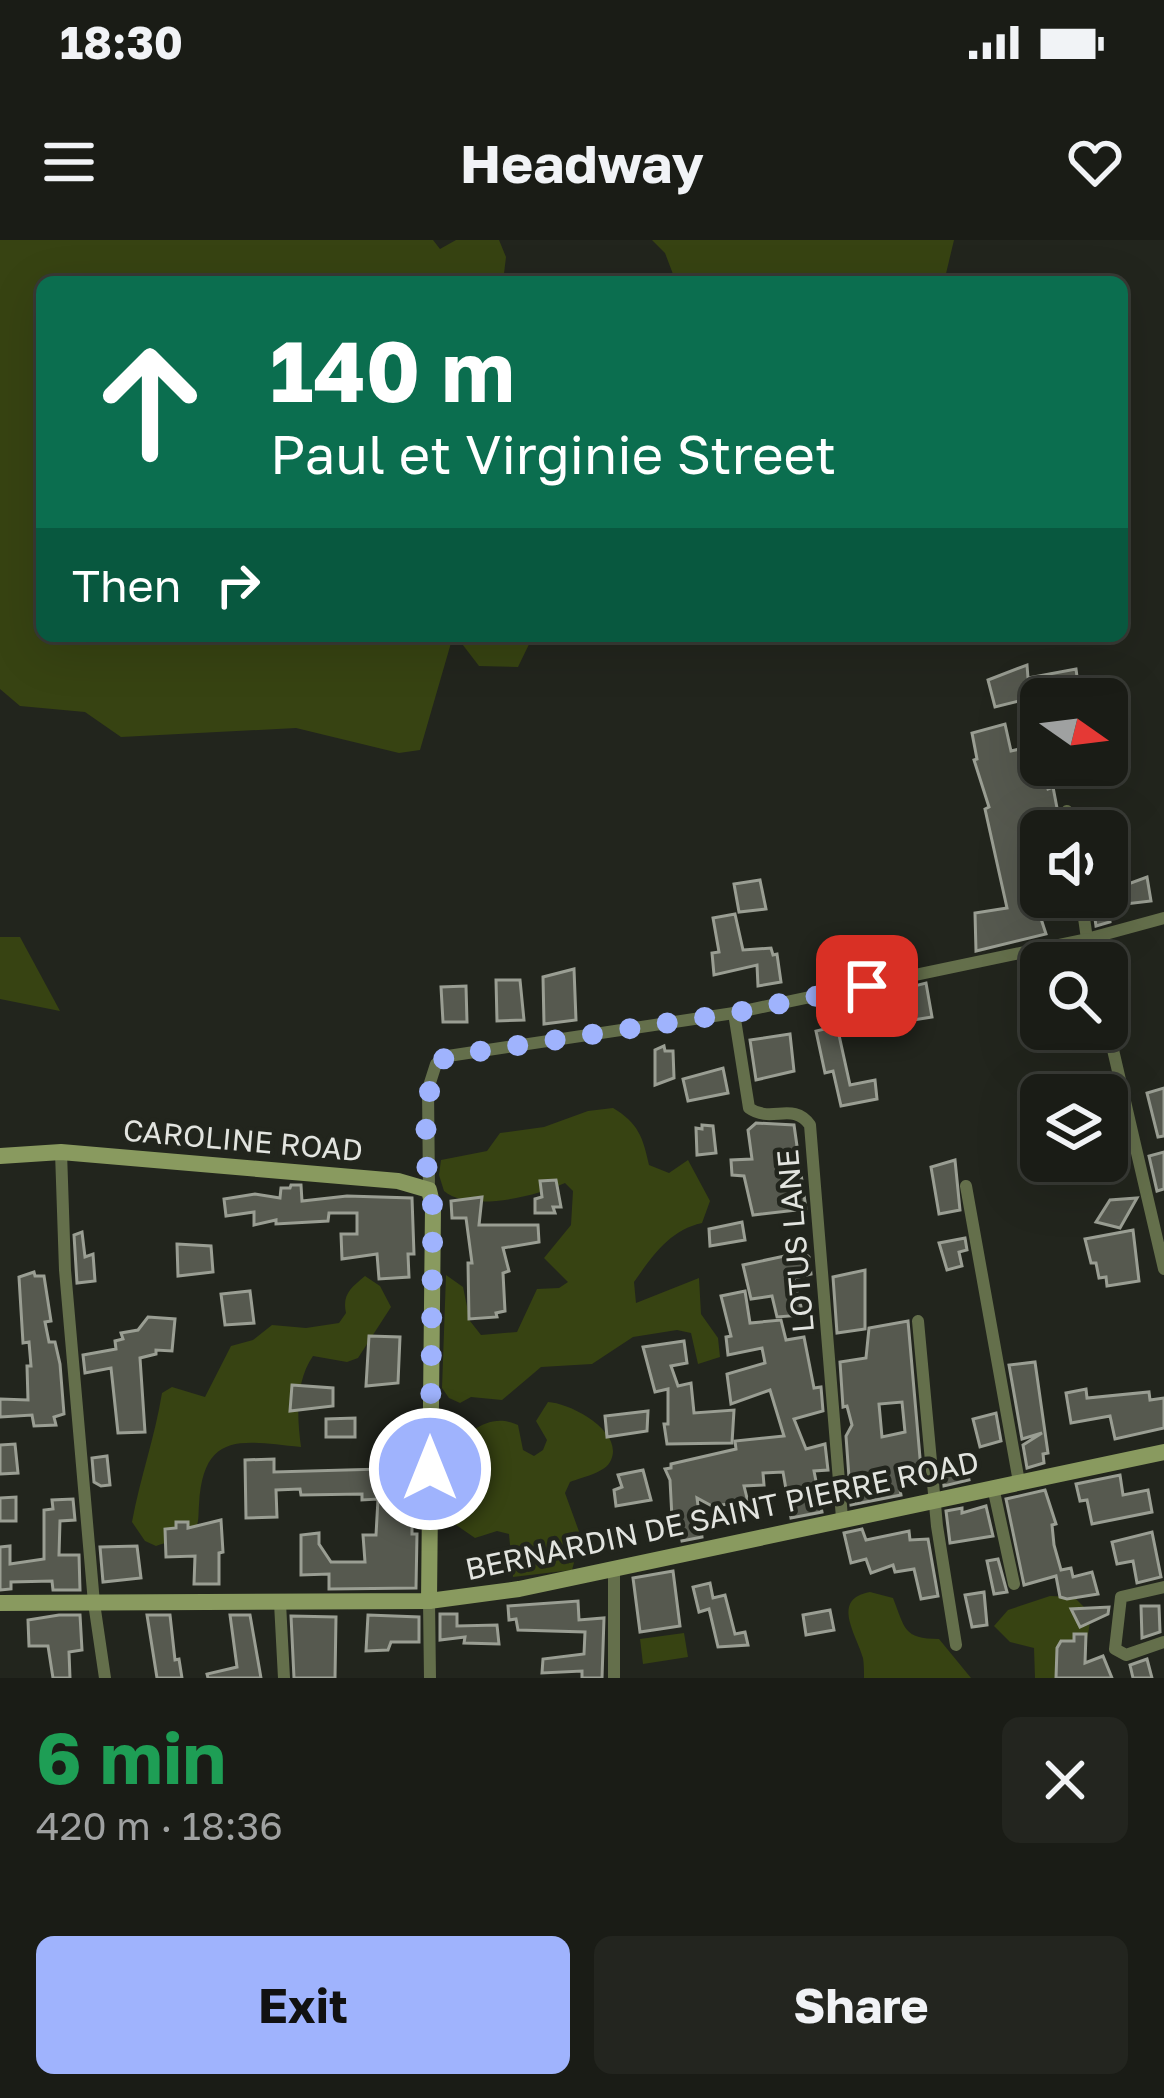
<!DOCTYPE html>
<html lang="en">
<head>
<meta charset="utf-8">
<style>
  body { margin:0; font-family:"Golos Text",sans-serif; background:#23251f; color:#f1f3f6; height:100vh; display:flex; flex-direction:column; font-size:45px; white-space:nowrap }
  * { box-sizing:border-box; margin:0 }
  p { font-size:39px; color:#9fa1a1 }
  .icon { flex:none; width:66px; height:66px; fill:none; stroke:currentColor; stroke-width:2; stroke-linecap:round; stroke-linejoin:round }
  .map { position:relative; height:1438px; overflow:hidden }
  .drawer { display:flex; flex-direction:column; background:#1a1c16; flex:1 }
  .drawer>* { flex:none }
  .hud { position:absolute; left:36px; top:36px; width:1092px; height:366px; border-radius:18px; box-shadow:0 12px 48px #0002,0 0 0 3px #383a35; background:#0b6e4f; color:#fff; overflow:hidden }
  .needle { width:78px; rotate:104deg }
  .tools { position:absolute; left:1020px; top:438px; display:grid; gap:24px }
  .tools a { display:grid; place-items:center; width:108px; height:108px; border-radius:18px; background:#1a1c16; box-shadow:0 12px 48px #0002,0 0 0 3px #383a35; font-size:60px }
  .pin { position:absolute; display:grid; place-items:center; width:102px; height:102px; color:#fff; margin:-51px; border-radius:24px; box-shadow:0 6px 18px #0006 }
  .me { position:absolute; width:132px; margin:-66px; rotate:0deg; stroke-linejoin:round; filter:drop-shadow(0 0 9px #0008) }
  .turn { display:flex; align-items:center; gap:42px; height:252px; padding:0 36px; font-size:54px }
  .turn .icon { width:156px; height:156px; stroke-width:2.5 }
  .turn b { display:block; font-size:84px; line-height:102px }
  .then { display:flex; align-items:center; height:114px; padding:0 36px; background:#0003; gap:24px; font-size:45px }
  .round { display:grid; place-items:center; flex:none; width:126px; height:126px; border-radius:18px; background:#23251f }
  .overview { display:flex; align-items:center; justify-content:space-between; height:204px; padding:0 36px }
  h1 { font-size:72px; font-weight:700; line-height:90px; color:#1e9e55 }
  .button { display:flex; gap:24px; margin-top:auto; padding:24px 36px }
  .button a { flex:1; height:138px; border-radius:18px; background:#9fb3fd; color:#111; font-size:48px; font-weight:700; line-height:138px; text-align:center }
  .button a+a { background:#23251f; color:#f1f3f6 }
  .status { display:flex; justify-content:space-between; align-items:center; height:84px; padding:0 60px; background:#1a1c16; direction:ltr }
  .status svg { height:33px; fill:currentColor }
  header { display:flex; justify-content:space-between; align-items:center; height:156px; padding:0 36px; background:#1a1c16; font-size:54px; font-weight:700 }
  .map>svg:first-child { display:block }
  .green { fill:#374312 }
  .building { fill:#56594f; stroke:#9a9e93; stroke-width:3; fill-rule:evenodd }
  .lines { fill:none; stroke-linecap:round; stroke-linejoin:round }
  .minor { stroke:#646f4b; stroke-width:12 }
  .secondary { stroke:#899a5f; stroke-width:16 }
  .route { stroke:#9fb3fd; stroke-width:21; stroke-dasharray:0 37.8 }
  .labels { text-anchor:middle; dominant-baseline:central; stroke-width:9; stroke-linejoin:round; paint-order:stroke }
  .street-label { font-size:30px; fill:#e2e4df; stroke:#22251d }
</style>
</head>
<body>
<div class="status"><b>18:30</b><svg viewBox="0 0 49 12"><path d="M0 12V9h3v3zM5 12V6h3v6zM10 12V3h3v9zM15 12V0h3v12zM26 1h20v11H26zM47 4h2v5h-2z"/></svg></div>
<header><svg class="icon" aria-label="menu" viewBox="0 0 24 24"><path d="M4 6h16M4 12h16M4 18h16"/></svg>Headway<svg class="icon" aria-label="heart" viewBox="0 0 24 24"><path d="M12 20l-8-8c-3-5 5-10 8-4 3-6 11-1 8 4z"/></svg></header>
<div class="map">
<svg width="1164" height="1438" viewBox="0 0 1164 1438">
  <rect width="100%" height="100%" fill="#22251d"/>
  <g class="green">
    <polygon points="0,0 433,0 440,9 456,0 499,0 506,17 503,42 42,42 42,396 453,396 420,510 399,513 296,488 121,497 85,472 20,466 0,449"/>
    <polygon points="652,0 954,0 944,42 676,42 665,13"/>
    <polygon points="456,396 533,396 518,427 479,426"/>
    <polygon points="0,697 20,697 60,771 0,759"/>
    <path d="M613 868C638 883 643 897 649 925L669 933 688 920 710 961 702 983C670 990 653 1015 634 1042L636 1063 699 1038 701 1074 718 1098 720 1117 698 1124 691 1093 677 1090 633 1097 592 1124 541 1127 502 1160 471 1157 460 1163 449 1158 442 1148 446 1035 463 1047 470 1081 481 1095 517 1092 537 1049 559 1048 568 1042 544 1018 571 985 573 951 565 943C536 956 471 973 444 951L439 935 441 920 487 911 500 893 544 887 588 871Z"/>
    <path d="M365 1036 380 1046 391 1067 358 1118 347 1122 313 1116C295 1142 297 1177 301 1207 242 1201 203 1190 199 1265 198 1275 200 1286 192 1293 184 1300 166 1302 156 1306L145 1301 132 1282C140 1238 155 1197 162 1153L172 1147 205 1157 231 1106 253 1100 272 1085 306 1088 339 1083 346 1073C342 1054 351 1048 365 1036Z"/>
    <path d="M548 1162C570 1163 624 1191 611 1220 606 1233 582 1237 570 1242L565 1253 581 1297 572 1330 513 1337 509 1294 497 1291 475 1298 446 1278 444 1204C472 1196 487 1171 518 1185L523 1210 534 1216 543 1210 547 1200 536 1181Z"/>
    <path d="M870 1352 893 1358C905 1388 903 1399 939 1399L971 1438H864C864 1431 864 1424 863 1418 857 1395 830 1359 870 1352Z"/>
    <path d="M1050 1356 1074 1357 1090 1373C1091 1397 1080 1414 1077 1438H1035L1034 1408 1010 1402 994 1386 1008 1370Z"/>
    <polygon points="684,1393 688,1417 643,1424 640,1399"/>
  </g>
  <g class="building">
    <polygon points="1027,425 1028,438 1076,429 1080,459 1043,459 1043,455 995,467 988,440"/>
    <polygon points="1005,484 1011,511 1041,504 1041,525 1048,549 1053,547 1057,568 1057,578 1041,581 1041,639 1029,642 1046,694 976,711 975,673 1007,668 985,569 989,567 974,520 977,519 972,493"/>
    <polygon points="1147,637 1151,661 1108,666 1110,682 1096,686 1092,657 1129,651 1128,644"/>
    <polygon points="760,640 766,669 739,672 734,644"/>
    <polygon points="735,674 743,710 771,708 773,715 777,714 781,742 758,746 757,725 714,735 712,713 719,712 713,678"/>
    <polygon points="1041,719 1041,743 1028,745 1024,723"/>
    <polygon points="574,729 576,780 544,784 543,737"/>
    <polygon points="496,740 520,740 524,780 497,781"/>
    <polygon points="926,743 932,777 913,780 906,748"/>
    <polygon points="466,746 467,782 443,782 441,747"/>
    <polygon points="837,786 850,845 875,840 877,859 841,866 833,831 825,833 816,791"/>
    <polygon points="1040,789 1097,789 1099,796 1043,805"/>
    <polygon points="790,794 794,831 756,840 750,800"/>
    <polygon points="664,806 665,811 673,811 674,838 655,845 655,810"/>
    <polygon points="723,828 728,853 688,861 683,839"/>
    <polygon points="1075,833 1077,844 1107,836 1109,855 1049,855 1049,851 1057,849 1055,839"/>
    <polygon points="1164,848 1164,896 1158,897 1147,853"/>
    <polygon points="756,883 794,885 806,969 753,975 744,936 732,935 731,920 752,919 748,890"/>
    <polygon points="702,885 713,886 716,913 697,915 696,888 702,889"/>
    <polygon points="1164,912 1164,949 1157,951 1149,916"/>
    <polygon points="955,920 960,970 939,974 931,927"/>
    <polygon points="556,940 561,967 553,967 555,973 535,973 535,959 542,957 540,941"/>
    <polygon points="291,945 301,945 302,961 347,956 412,958 414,1014 408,1014 409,1037 379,1039 377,1014 342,1019 341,994 357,994 357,973 329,973 328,981 276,984 276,980 254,985 254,972 226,976 224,959 255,954 280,958 281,948 290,948"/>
    <polygon points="482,957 479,985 538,985 539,1002 503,1008 509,1031 503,1033 505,1071 496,1073 497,1077 469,1079 468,1023 472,1023 466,978 452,978 451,961"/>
    <polygon points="1137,958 1120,988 1096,982 1110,960"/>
    <polygon points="742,982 745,1000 710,1006 709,989"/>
    <polygon points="1133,990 1139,1041 1107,1046 1106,1037 1099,1038 1096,1023 1091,1023 1085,999"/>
    <polygon points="82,992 85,1017 93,1014 95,1041 77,1043 74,995"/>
    <polygon points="965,998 967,1010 959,1012 962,1026 947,1030 939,1003"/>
    <polygon points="177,1004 211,1006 213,1032 178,1036"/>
    <polygon points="803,1012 809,1017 811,1034 794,1038 803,1075 777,1077 772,1056 751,1059 743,1025"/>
    <polygon points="865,1030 865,1089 837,1093 833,1037"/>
    <polygon points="34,1032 35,1036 44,1036 51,1081 45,1082 49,1102 55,1102 60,1124 64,1174 54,1177 56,1185 34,1186 32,1175 0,1177 0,1159 28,1160 27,1126 31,1126 29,1102 23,1103 19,1037"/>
    <polygon points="250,1051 254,1083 225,1085 221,1054"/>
    <polygon points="745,1051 750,1083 781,1080 786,1100 804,1097 814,1148 821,1147 823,1171 794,1179 806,1209 825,1204 828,1230 814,1231 822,1272 791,1278 783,1232 763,1233 764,1245 744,1246 748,1262 712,1266 697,1258 702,1297 682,1301 681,1296 673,1297 670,1240 665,1229 671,1228 671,1224 736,1209 735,1201 784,1196 770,1150 731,1164 727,1134 765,1123 762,1108 728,1115 726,1097 731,1096 721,1056"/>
    <polygon points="148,1077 175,1079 172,1111 156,1110 156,1114 140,1118 145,1192 118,1193 111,1128 85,1133 83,1115 116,1109 115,1101 123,1099 121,1093 138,1090"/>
    <path d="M908 1081 921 1229 897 1234 901 1255 851 1265 846 1196 852 1185 847 1166 843 1167 840 1122 866 1118 869 1088ZM902 1162 905 1192 882 1197 879 1164Z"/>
    <polygon points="369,1096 400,1097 398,1143 366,1146"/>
    <polygon points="684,1101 687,1123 671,1126 678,1146 691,1143 694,1173 734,1170 732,1203 667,1204 664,1184 668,1184 668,1149 655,1152 643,1107"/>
    <polygon points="1035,1122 1048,1213 1043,1214 1044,1223 1027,1228 1023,1205 1042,1193 1022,1199 1009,1125"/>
    <polygon points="292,1145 333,1148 333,1166 290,1171"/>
    <polygon points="1086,1149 1087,1158 1149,1152 1150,1160 1164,1158 1164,1188 1115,1199 1110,1176 1071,1183 1066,1153"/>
    <polygon points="648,1171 647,1191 607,1197 605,1176"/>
    <polygon points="996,1173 1001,1201 980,1207 973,1179"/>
    <polygon points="355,1178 355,1197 326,1197 326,1179"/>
    <polygon points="15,1204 18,1233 0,1234 0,1205"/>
    <polygon points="107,1216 110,1245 101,1246 94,1242 92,1218"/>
    <polygon points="274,1219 274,1232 418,1228 417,1247 389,1249 390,1269 412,1267 412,1294 417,1294 416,1348 329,1349 329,1334 301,1335 301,1295 319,1293 319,1304 331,1322 365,1322 363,1295 376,1295 378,1259 362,1260 362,1254 301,1255 300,1249 276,1250 277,1277 246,1278 245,1220"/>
    <polygon points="643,1230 651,1260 616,1266 614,1250 622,1247 618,1235"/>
    <polygon points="967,1230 969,1240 944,1246 943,1234"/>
    <polygon points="1120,1235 1123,1255 1148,1250 1152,1272 1092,1284 1087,1260 1080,1261 1076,1244"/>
    <polygon points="1045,1250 1056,1284 1052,1285 1054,1305 1061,1330 1071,1328 1073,1337 1092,1332 1098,1354 1067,1359 1060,1357 1056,1336 1024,1345 1006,1259"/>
    <polygon points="16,1257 16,1281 0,1281 0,1258"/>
    <polygon points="73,1259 75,1280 60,1281 59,1315 79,1315 80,1350 53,1350 52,1341 11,1342 11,1349 0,1350 0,1307 10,1306 10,1324 44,1319 44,1270 53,1269 52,1260"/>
    <polygon points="986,1266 993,1296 950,1303 946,1271 962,1268 962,1273"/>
    <polygon points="221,1280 223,1312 219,1313 219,1344 194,1344 195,1316 166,1317 165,1289 176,1288 176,1282 188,1282 188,1288"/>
    <polygon points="862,1289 866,1300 909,1291 910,1300 928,1299 938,1356 921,1359 914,1329 895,1332 893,1325 871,1333 866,1319 851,1323 844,1293"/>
    <polygon points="1152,1292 1161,1337 1137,1343 1133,1321 1117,1324 1112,1302"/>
    <polygon points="137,1306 141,1338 103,1342 100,1307"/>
    <polygon points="998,1319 1007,1352 994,1354 987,1321"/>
    <polygon points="673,1331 680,1386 640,1392 633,1338"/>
    <polygon points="710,1343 713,1358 725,1355 735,1394 745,1392 748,1405 718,1407 709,1369 699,1372 693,1347"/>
    <polygon points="984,1352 987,1385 972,1387 965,1355"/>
    <polygon points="578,1361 579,1380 604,1378 602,1438 582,1438 582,1431 542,1433 543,1419 584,1414 585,1392 518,1390 516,1379 509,1380 508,1366"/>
    <polygon points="1141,1366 1159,1366 1160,1392 1142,1398"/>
    <polygon points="1109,1367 1108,1374 1080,1387 1071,1369"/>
    <polygon points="830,1370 834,1390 806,1395 803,1375"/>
    <polygon points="440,1374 457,1374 457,1386 497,1385 499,1404 464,1403 465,1397 440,1400"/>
    <polygon points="59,1375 80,1375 82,1410 69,1412 70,1438 53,1438 48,1406 29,1406 28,1380"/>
    <polygon points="147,1375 170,1375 175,1420 179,1419 182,1438 157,1438"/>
    <polygon points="230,1375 250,1375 261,1438 208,1438 207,1434 237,1427"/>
    <polygon points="368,1375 419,1377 419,1402 391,1402 388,1410 366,1411"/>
    <polygon points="291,1376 336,1377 335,1438 294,1438"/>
    <polygon points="1074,1394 1086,1394 1085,1423 1103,1416 1112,1438 1056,1438 1057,1408 1061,1401 1074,1401"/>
    <polygon points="1147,1419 1152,1438 1133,1438 1130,1425"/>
  </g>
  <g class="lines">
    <g class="minor">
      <polyline points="1067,571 1070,591"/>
      <polyline points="1081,657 1087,699 1164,678"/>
      <path d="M734 773 749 868C771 884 793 861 810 885L842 1278"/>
      <polyline points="1107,784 1164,1029"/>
      <polyline points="61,912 65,1030 94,1363 105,1438"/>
      <polyline points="966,946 1019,1242"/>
      <polyline points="429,950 428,849 436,824 448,816 734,773 1087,699 1093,723"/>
      <polyline points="918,1081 937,1286 956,1405"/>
      <polyline points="993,1247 1014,1344"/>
      <polyline points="614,1331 614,1438"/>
      <polyline points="1164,1347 1121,1357 1115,1409 1126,1415 1164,1402"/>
      <polyline points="429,1361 430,1438"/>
      <polyline points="280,1363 284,1438"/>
    </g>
    <g class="secondary">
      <polyline points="0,916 61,912 398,941 429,950 433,967 429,1361"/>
      <polyline points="0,1363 429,1361 519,1349 1164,1212"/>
    </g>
  </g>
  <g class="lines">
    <path class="route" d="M430 1229 433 967C423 924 423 865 436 824L448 816 734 773 867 746"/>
  </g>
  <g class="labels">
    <g class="street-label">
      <text transform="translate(243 900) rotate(5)">CAROLINE ROAD</text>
      <text transform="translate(795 1001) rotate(-95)">LOTUS LANE</text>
      <text transform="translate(722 1275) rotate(-12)">BERNARDIN DE SAINT PIERRE ROAD</text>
    </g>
  </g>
</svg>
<div class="tools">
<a><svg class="needle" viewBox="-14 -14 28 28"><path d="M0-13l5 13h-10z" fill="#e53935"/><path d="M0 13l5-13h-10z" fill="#9fa1a1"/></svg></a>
<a><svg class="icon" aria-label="sound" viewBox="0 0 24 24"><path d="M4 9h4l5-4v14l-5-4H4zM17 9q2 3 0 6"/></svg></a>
<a><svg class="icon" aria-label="search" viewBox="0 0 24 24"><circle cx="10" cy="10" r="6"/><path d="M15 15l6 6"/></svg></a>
<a><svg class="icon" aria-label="layers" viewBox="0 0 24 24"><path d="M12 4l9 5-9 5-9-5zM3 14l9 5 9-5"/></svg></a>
</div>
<div class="pin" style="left:867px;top:746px;background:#d93025"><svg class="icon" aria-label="arrive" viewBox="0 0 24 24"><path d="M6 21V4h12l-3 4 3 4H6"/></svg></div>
<svg class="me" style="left:430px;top:1229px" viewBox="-20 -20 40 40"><circle r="17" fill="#9fb3fd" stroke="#fff" stroke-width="3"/><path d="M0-11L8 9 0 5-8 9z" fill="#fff"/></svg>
<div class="hud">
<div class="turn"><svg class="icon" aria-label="ahead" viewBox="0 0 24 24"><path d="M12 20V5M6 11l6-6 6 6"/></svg><div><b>140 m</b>Paul et Virginie Street</div></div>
<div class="then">Then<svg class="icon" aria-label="right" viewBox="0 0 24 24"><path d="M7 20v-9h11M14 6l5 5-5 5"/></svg></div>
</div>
</div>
<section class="drawer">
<div class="overview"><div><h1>6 min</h1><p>420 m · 18:36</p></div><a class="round"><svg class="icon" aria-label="close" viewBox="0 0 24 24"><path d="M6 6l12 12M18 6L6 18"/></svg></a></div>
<div class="button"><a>Exit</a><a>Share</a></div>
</section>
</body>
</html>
